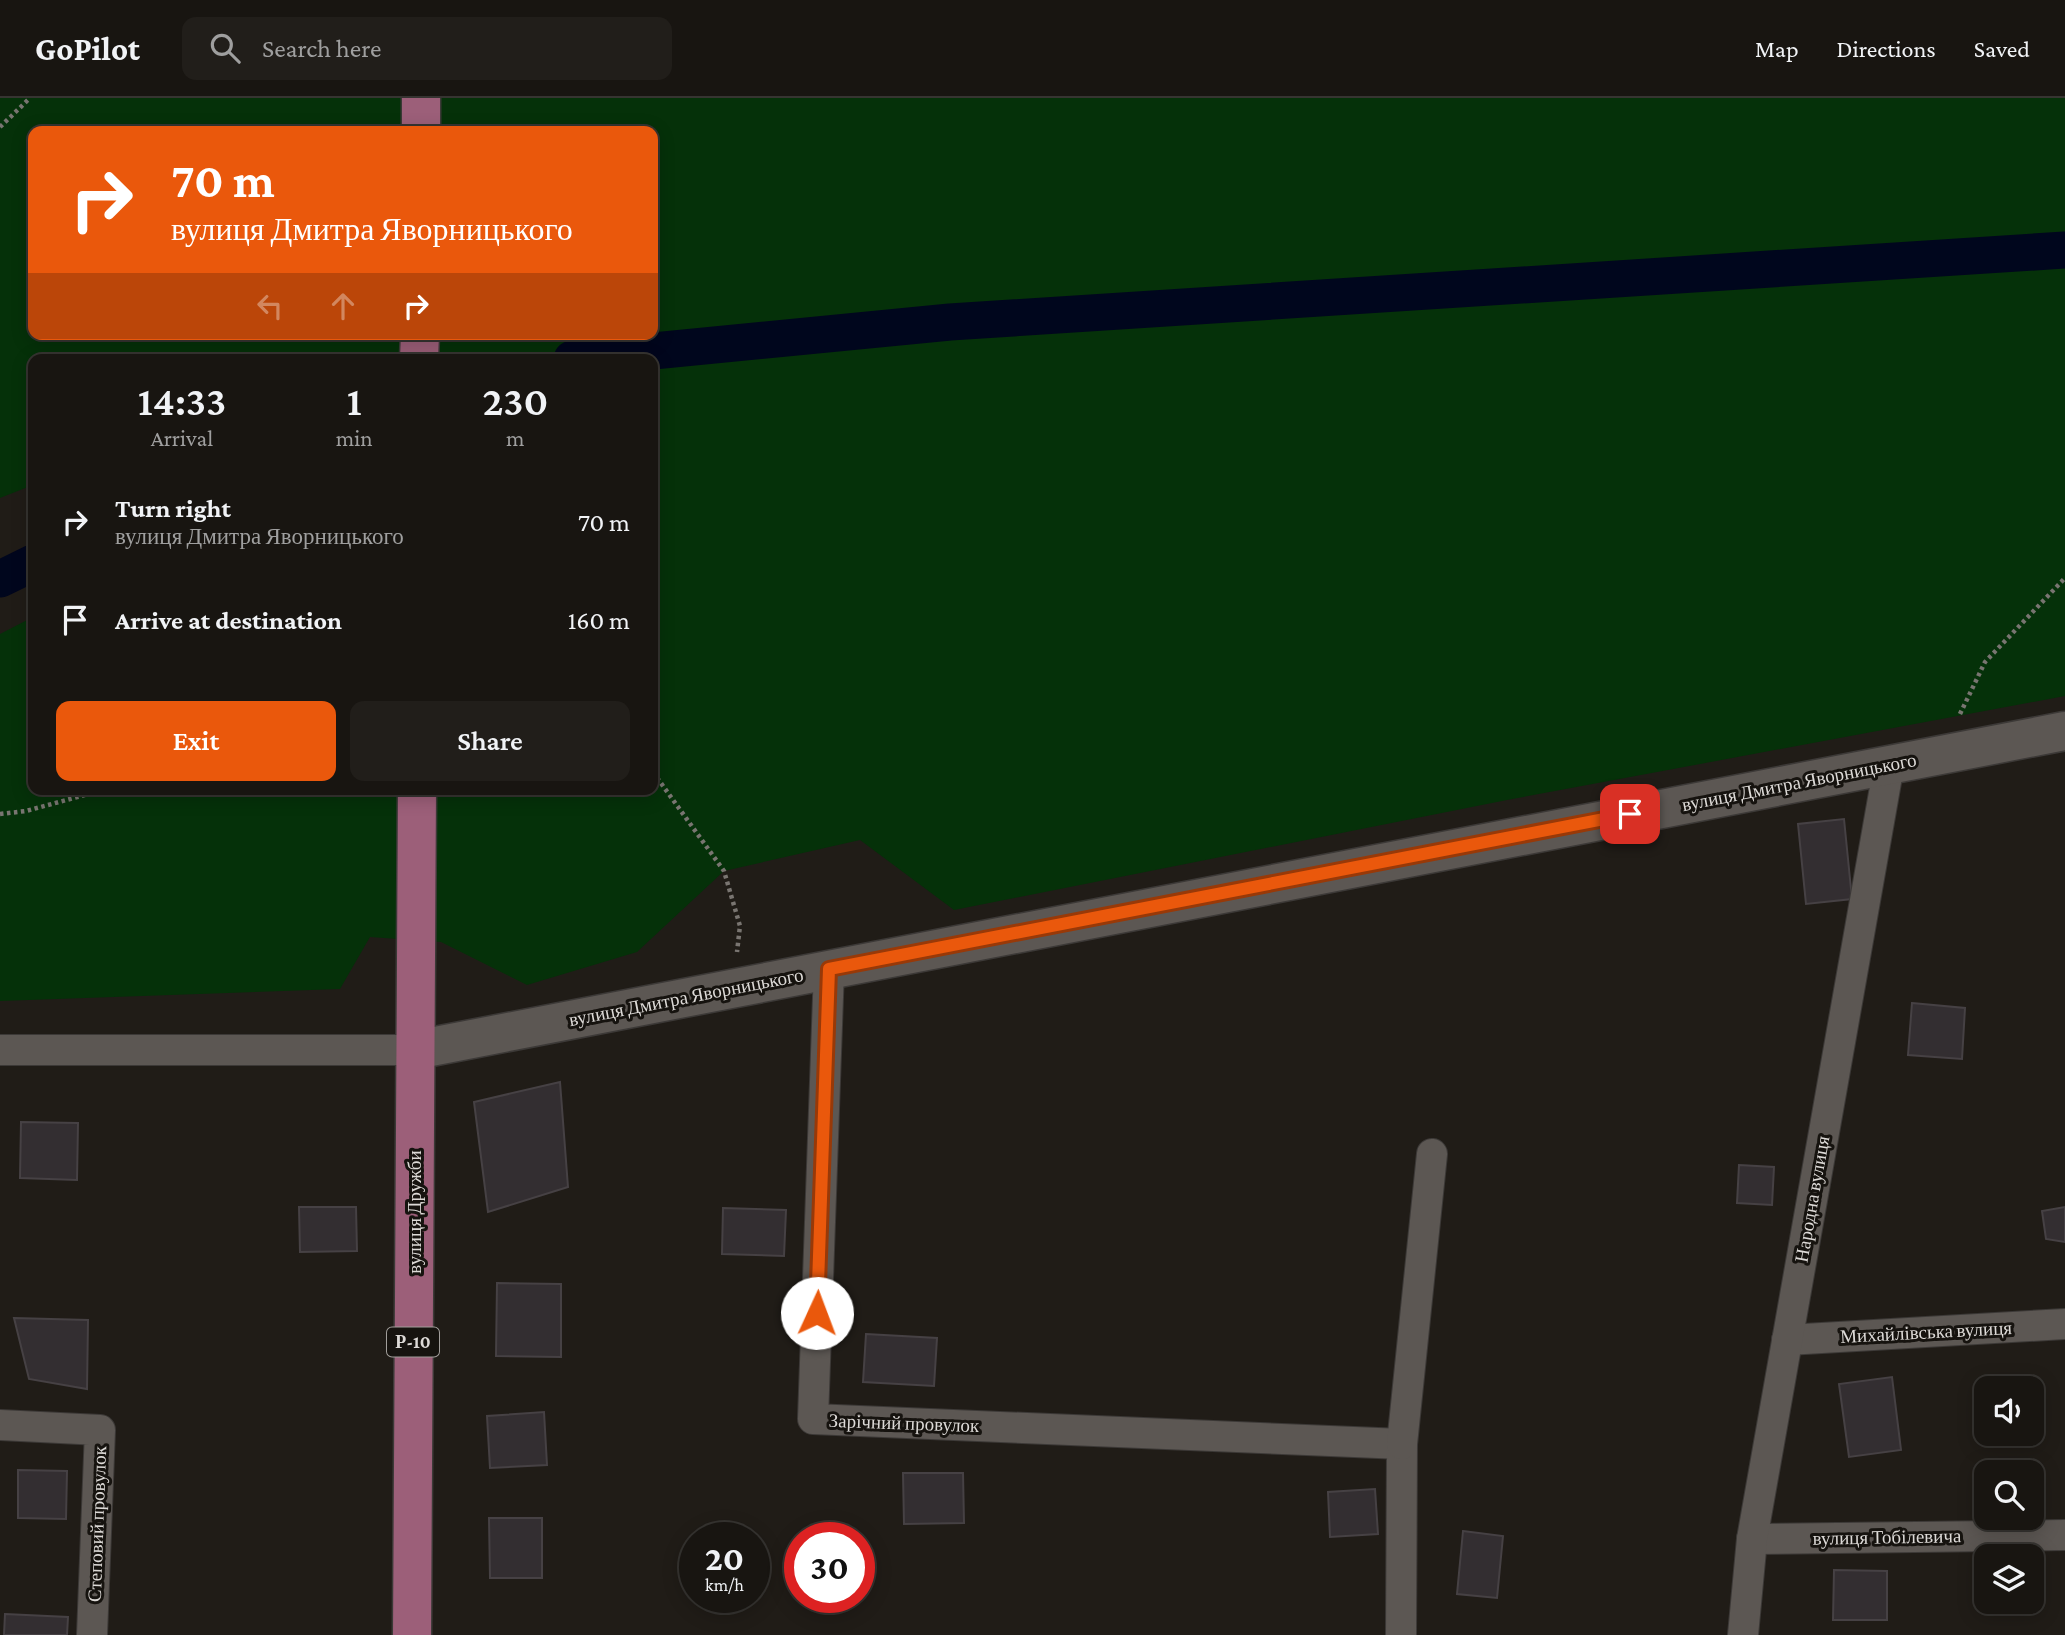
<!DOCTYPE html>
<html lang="en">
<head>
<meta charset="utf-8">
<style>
  body { margin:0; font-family:"Crimson Pro",serif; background:#211e1a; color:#f1f3f6; height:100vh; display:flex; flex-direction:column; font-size:26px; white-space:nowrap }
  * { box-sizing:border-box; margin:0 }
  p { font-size:23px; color:#9f9f9f }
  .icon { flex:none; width:38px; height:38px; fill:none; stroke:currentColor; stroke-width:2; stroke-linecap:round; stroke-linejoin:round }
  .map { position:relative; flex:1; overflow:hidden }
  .details { position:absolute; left:28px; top:256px; width:630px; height:441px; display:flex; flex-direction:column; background:#181511; border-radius:14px; box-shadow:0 4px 18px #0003,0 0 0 2px #363431 }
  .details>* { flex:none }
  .top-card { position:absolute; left:28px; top:28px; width:630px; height:214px; border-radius:14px; box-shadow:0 4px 18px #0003,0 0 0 2px #363431; background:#ea580c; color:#fff; overflow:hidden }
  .fabs { position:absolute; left:1974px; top:1278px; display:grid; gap:14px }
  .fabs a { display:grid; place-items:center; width:70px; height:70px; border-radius:14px; background:#181511; box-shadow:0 4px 18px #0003,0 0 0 2px #363431; font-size:35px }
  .speed { position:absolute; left:679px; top:1424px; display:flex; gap:14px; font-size:35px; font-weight:700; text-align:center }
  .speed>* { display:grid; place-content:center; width:91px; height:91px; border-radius:50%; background:#181511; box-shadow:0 4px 18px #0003,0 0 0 2px #363431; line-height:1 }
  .speed small { font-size:18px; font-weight:400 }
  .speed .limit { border:10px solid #d22; background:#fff; color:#111 }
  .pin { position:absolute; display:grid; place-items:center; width:60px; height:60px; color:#fff; margin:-30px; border-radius:14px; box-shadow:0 4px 10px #0006 }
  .me { position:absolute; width:77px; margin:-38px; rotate:2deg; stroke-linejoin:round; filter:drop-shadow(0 0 5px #0008) }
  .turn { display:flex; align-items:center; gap:24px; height:147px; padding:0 28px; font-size:32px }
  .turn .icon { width:91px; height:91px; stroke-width:2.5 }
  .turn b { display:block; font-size:49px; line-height:60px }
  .lanes { display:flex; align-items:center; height:66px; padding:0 28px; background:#0003; justify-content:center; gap:35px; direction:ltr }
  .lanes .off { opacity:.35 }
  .eta { display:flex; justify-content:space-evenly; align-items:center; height:119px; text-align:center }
  .eta b { font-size:42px; font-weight:600; line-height:49px }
  .primary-button { display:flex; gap:14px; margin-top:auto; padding:14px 28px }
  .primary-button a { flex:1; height:80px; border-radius:14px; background:#ea580c; color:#fff; font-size:28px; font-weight:600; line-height:80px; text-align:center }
  .primary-button a+a { background:#211e1a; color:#f1f3f6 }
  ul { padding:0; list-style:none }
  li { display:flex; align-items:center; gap:21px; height:98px; padding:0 28px }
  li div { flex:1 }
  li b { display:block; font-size:26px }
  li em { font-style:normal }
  header { display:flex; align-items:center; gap:42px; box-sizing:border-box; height:98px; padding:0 35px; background:#181511; border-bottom:2px solid #363431 }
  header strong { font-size:33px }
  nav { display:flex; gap:38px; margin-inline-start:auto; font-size:24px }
  .search { width:490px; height:63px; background:#211e1a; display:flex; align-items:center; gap:18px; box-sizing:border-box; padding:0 24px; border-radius:14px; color:#9f9f9f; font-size:26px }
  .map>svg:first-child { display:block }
  .green { fill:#053109; fill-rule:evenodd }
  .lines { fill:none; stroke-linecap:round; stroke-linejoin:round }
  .canal { stroke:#00061d; stroke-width:37 }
  .building { fill:#332e31; stroke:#464144; stroke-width:2 }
  .minor-casing { stroke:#3c3937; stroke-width:32 }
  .secondary-casing { stroke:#3c3937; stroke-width:41 }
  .primary-casing { stroke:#3c3937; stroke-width:41 }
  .path { stroke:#797571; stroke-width:4.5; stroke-dasharray:3.5 3.5; stroke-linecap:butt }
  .minor { stroke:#5c5753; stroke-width:30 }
  .secondary { stroke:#5c5753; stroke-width:38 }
  .primary { stroke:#9c5f79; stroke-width:38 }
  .route-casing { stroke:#983908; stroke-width:18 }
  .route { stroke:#ea580c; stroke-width:12 }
  .labels { text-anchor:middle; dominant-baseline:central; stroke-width:6; stroke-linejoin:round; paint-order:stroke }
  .shield { fill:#16130f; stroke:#a19e9b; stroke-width:2 }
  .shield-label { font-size:18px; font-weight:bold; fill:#dddad7 }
  .street-label { font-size:19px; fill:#dddad7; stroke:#16130f }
</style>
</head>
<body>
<header>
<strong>GoPilot</strong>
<div class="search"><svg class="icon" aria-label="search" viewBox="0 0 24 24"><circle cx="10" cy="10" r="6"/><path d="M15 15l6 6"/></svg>Search here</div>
<nav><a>Map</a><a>Directions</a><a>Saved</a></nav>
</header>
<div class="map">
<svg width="2065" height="1537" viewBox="0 0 2065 1537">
  <rect width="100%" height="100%" fill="#201c17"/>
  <path class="green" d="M0 0H2065V598L1507 702 954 812 860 742 724 773 637 854 527 887 441 844 370 839 340 891 0 903V536L33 519V691H653V261H33V387L0 400ZM33 33H653V236H33Z"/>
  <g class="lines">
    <g class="canal">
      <polyline points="572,261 950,224 2065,152"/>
      <polyline points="0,481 33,465"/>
    </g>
  </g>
  <g class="building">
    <polygon points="1844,721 1852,801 1806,806 1798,726"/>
    <polygon points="1912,905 1965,910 1962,961 1908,957"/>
    <polygon points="560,984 568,1089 488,1114 474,1004"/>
    <polygon points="21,1024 78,1025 77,1082 20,1080"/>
    <polygon points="1739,1067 1774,1069 1772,1107 1737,1105"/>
    <polygon points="299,1109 356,1109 357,1153 300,1154"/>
    <polygon points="2065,1109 2065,1144 2046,1141 2042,1113"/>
    <polygon points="723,1110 786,1112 784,1158 722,1156"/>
    <polygon points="497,1185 561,1186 561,1259 496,1258"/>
    <polygon points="14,1220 88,1222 87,1291 29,1281"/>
    <polygon points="866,1236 937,1240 934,1288 863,1284"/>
    <polygon points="1892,1279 1901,1352 1849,1359 1839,1286"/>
    <polygon points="544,1314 547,1367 490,1370 487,1318"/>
    <polygon points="18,1372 67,1373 66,1421 18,1420"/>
    <polygon points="903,1375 963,1375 964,1425 904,1426"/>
    <polygon points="1375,1391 1378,1436 1330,1439 1328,1394"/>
    <polygon points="489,1420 542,1420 542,1480 490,1480"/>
    <polygon points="1463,1433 1503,1438 1497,1500 1457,1496"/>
    <polygon points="1834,1472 1887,1473 1887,1522 1833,1522"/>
    <polygon points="5,1516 68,1519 67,1537 4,1537"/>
  </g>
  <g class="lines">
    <g class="minor-casing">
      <g id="minor">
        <polyline points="829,871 813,1321 1402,1346 1401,1537"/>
        <polyline points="0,952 415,952"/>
        <polyline points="1787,1242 2065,1226"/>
        <polyline points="0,1327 100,1332 92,1537"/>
        <polyline points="1402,1346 1432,1056"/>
        <polyline points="1752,1441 2065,1437"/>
        <polyline points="1743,1537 1752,1441 1889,667"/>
      </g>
    </g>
    <g class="secondary-casing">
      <polyline id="secondary" points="415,952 2065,633"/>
    </g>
    <g class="primary-casing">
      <g id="primary">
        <polyline points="421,33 421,0"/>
        <polyline points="419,261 420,236"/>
        <polyline points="412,1537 417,691"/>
      </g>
    </g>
    <g class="path">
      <polyline points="0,29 30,0"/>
      <polyline points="1960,616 1985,564 2065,480"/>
      <polyline points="653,674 724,773 740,828 737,854"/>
      <polyline points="0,716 26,713 107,691"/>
    </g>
    <use href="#minor" class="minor"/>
    <use href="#secondary" class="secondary"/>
    <use href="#primary" class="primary"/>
  </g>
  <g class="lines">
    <g class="route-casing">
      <polyline id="route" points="817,1215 829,871 1630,716"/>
    </g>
    <use href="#route" class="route"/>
  </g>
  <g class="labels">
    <rect class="shield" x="387" y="1229.5" width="52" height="29" rx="5"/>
    <g class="shield-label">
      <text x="413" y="1244">Р-10</text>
    </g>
    <g class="street-label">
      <text transform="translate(1799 684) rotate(-11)">вулиця Дмитра Яворницького</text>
      <text transform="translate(686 899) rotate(-11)">вулиця Дмитра Яворницького</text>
      <text transform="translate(1812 1101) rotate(-80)">Народна вулиця</text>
      <text transform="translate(414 1114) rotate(-90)">вулиця Дружби</text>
      <text transform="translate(1926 1234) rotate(-3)">Михайлівська вулиця</text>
      <text transform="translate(904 1325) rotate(2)">Зарічний провулок</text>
      <text transform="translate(97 1426) rotate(-88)">Степовий провулок</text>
      <text transform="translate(1887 1439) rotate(-1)">вулиця Тобілевича</text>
    </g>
  </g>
</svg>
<div class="fabs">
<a><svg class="icon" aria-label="sound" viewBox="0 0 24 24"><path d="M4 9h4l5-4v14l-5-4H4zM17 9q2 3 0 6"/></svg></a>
<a><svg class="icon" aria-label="search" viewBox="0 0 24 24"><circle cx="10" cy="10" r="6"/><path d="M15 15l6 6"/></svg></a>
<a><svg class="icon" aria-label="layers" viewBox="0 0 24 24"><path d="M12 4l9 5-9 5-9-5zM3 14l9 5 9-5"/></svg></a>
</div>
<div class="speed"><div>20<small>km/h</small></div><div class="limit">30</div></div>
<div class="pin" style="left:1630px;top:716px;background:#d93025"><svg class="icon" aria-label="arrive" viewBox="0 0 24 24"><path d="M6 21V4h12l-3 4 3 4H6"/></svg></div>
<svg class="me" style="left:817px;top:1215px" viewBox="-20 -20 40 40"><circle r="19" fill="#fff"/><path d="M0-13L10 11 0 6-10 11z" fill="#ea580c"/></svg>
<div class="top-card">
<div class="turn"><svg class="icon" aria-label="right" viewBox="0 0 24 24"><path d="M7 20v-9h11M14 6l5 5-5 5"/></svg><div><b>70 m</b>вулиця Дмитра Яворницького</div></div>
<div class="lanes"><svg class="icon off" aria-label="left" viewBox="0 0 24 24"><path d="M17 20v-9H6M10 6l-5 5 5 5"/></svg><svg class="icon off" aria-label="ahead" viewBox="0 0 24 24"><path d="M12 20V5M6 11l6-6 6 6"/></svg><svg class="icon" aria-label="right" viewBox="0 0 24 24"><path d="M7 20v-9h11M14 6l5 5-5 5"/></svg></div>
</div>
<section class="details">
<div class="eta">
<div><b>14:33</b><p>Arrival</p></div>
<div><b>1</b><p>min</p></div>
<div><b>230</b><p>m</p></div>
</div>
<ul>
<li><svg class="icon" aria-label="right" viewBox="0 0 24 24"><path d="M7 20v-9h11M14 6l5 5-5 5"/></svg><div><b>Turn right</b><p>вулиця Дмитра Яворницького</p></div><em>70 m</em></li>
<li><svg class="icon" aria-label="arrive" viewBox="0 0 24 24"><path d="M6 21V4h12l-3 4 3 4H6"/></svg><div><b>Arrive at destination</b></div><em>160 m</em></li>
</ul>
<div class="primary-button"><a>Exit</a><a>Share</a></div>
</section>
</div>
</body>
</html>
